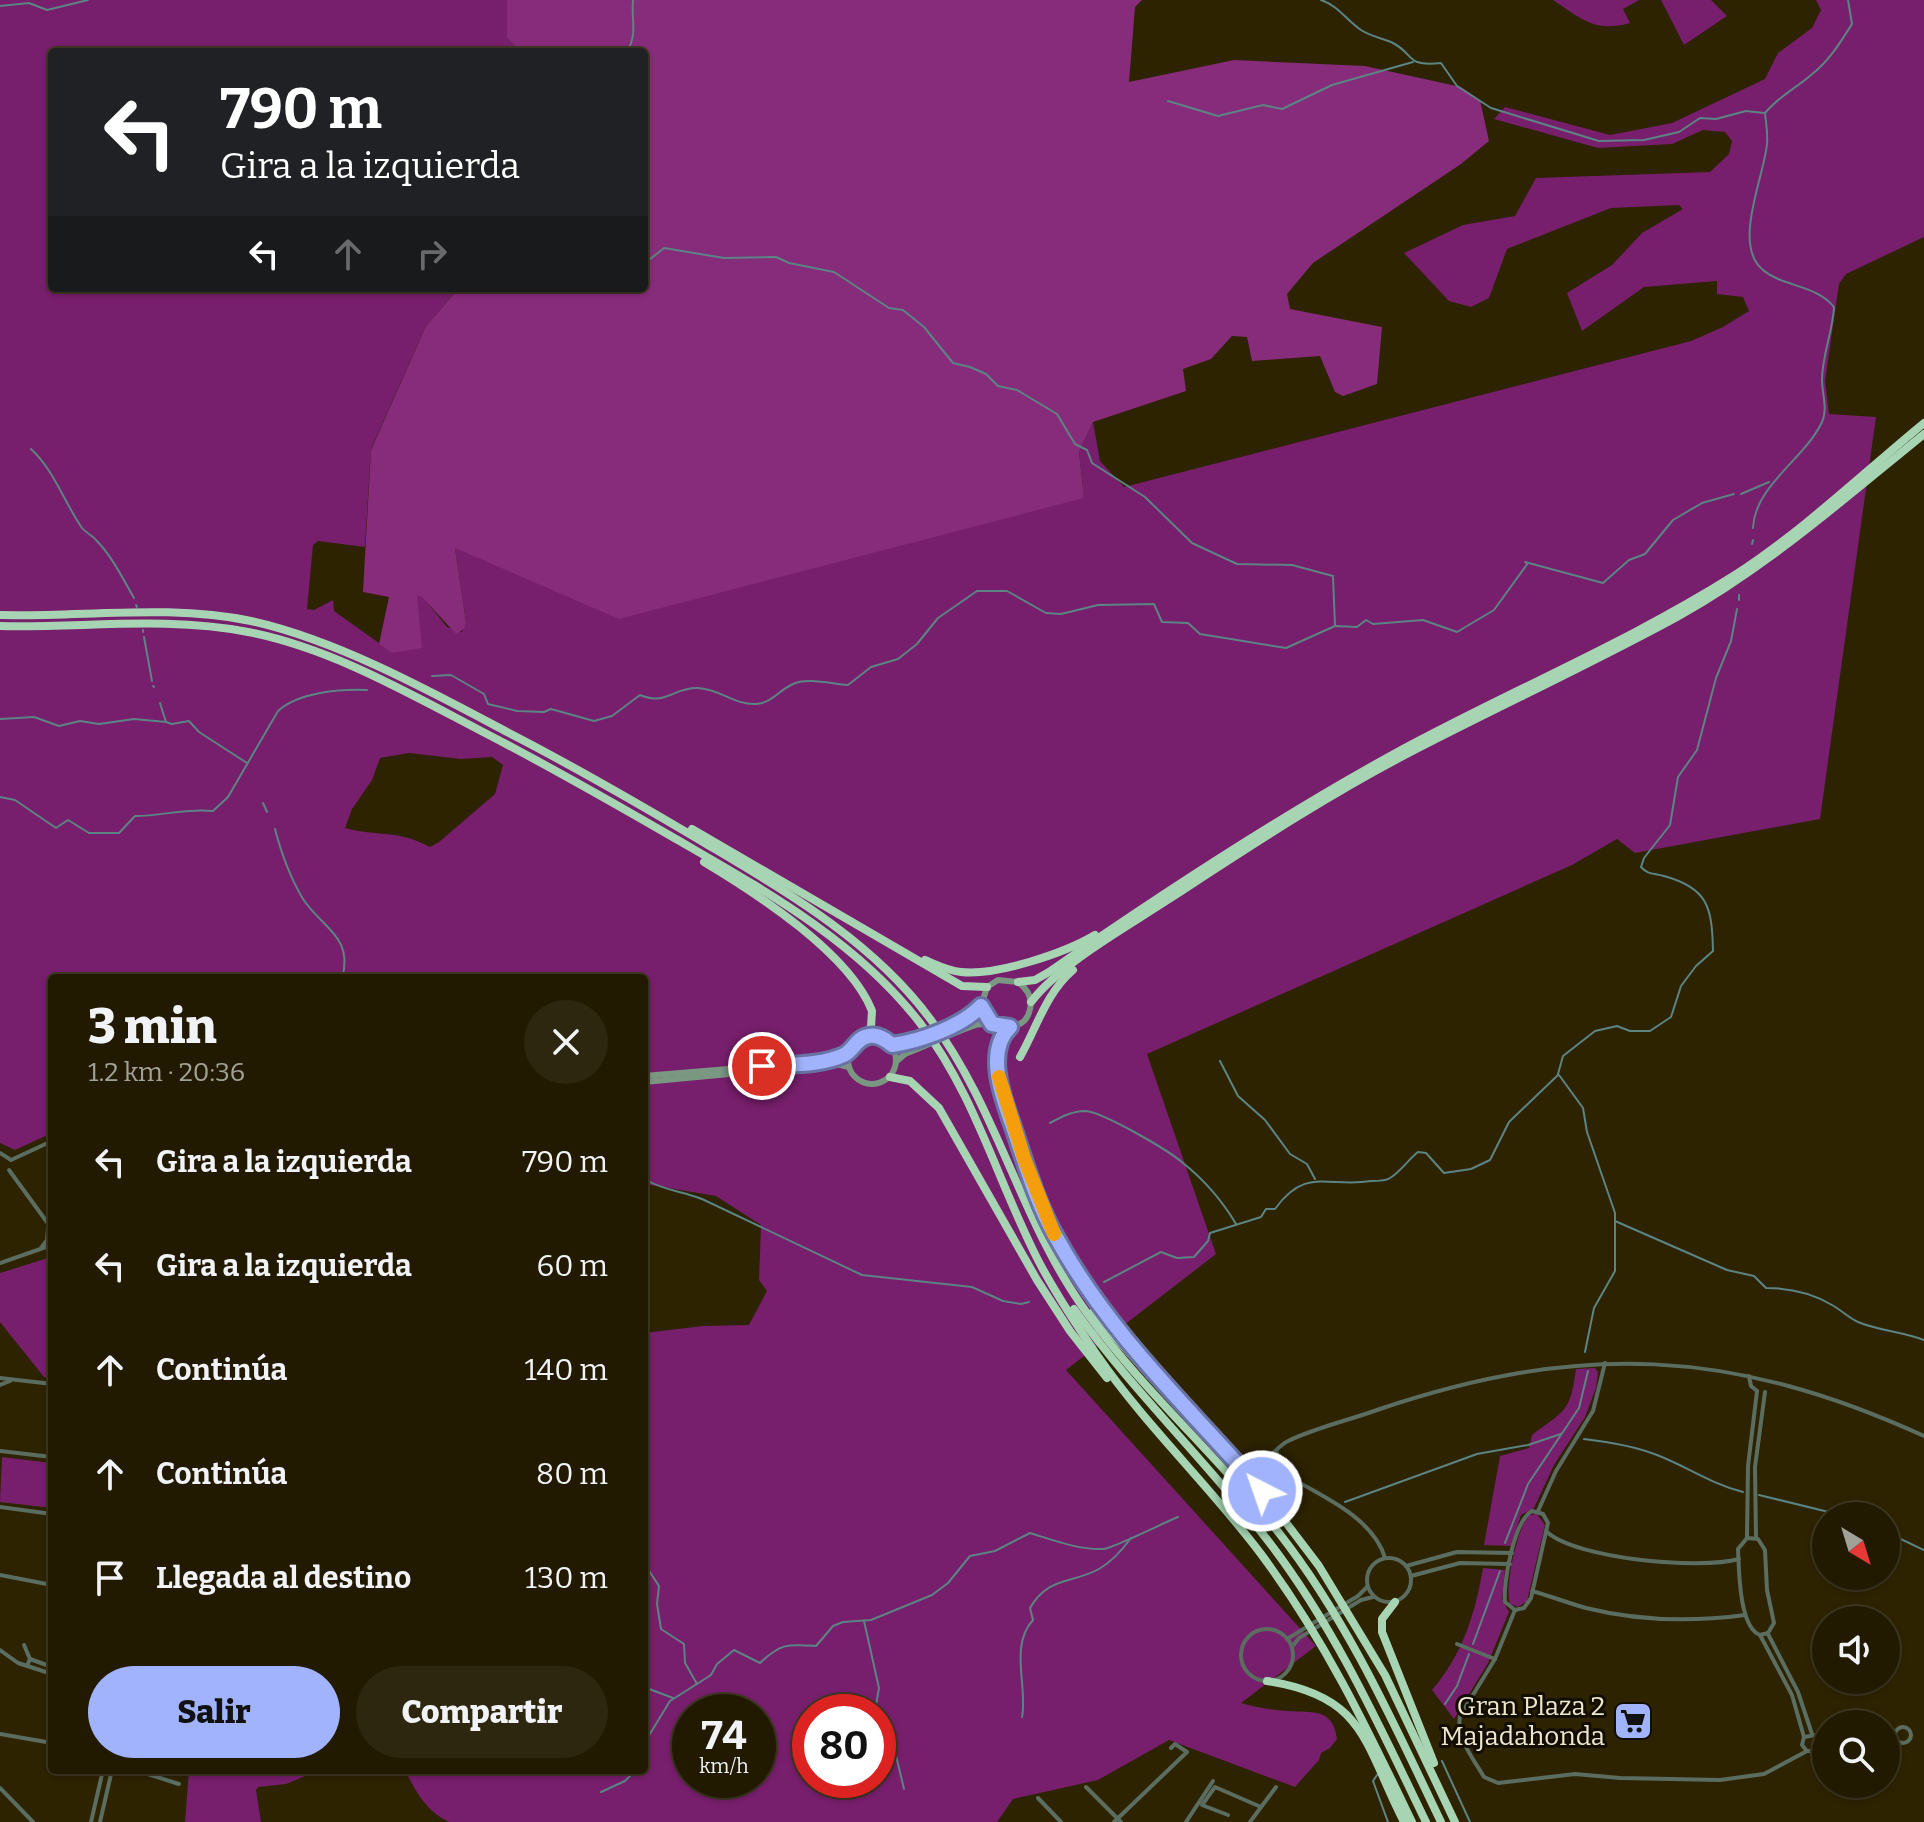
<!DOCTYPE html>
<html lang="es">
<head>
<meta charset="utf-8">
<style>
  body { margin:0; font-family:Bitter,serif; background:#2e270f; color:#f1f3f6; height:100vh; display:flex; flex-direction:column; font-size:30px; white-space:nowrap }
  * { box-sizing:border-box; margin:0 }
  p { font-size:26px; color:#a2a199 }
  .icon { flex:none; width:44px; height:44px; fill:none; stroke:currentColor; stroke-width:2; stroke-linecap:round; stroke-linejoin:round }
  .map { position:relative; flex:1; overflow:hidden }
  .sheet { position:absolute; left:48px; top:974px; width:600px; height:800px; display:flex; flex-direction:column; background:#221a00; border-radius:8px; box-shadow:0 2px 6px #0004,0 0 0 2px #3f3822 }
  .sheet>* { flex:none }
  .hud { position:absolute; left:48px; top:48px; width:600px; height:244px; border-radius:8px; box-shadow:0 2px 6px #0004,0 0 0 2px #3f3822; background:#202124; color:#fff; overflow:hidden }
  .needle { width:52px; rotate:142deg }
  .controls { position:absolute; left:1812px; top:1502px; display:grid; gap:16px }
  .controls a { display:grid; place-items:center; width:88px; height:88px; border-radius:50%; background:#221a00; box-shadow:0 2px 6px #0004,0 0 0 2px #3f3822; font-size:40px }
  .speed { position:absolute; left:672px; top:1694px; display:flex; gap:16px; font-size:40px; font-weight:700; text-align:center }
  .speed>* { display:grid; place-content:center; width:104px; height:104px; border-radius:50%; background:#221a00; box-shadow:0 2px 6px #0004,0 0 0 2px #3f3822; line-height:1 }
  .speed small { font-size:20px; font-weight:400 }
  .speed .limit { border:12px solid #d22; background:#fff; color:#111 }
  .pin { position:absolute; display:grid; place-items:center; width:68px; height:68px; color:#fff; margin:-34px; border:4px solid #fff; border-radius:50%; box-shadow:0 2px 8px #0007 }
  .me { position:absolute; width:88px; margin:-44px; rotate:319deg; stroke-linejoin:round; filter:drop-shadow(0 0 6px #0008) }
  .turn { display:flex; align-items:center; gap:28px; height:168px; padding:0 40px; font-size:36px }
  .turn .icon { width:104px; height:104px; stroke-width:2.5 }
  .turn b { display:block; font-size:56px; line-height:68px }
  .lanes { display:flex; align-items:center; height:76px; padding:0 40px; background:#0003; justify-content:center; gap:40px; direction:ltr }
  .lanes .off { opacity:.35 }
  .round { display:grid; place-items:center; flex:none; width:84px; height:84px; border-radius:42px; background:#2e270f }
  .head { display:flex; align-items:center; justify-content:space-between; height:136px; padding:0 40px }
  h1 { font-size:48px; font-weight:800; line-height:60px }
  .primary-button { display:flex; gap:16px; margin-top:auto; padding:16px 40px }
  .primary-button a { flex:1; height:92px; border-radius:48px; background:#a1b3fd; color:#111; font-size:32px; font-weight:800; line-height:92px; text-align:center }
  .primary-button a+a { background:#2e270f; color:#f1f3f6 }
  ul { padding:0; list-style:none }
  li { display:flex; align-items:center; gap:24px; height:104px; padding:0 40px }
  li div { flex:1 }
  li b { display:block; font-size:30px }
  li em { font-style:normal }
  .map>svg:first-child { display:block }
  .green { fill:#771e6c; fill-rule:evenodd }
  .forest { fill:#872b7b }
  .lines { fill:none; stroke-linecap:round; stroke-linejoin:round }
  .stream { stroke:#5c8484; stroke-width:2 }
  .street { stroke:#5b6d60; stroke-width:4 }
  .secondary { stroke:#7a9782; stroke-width:6 }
  .highway { stroke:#a7d5b4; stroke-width:8 }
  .route-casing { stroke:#6974a4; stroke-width:20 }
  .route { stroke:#a1b3fd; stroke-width:14 }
  .slow { stroke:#f59e0b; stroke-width:14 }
  .labels { text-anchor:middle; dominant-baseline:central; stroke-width:6; stroke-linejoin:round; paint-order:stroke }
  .poi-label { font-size:26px; fill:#eee7ce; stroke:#120d00; text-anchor:end }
</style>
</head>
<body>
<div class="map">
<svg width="1924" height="1822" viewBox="0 0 1924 1822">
  <rect width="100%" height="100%" fill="#2d2300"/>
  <g class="green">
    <path d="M0 0H507V38L521 52H52V288H459L426 326 371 449 365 547 318 541 313 545 307 609 314 610 333 600 334 611 393 653 416 596H422L447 627 462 632 466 622 455 548 1084 498 1079 452 1093 422 1100 461 1124 487 1691 341 1723 327 1749 311 1743 297 1717 294V281L1644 287 1582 331 1567 293 1612 265 1642 233 1683 209 1679 205 1611 208 1507 249 1489 298 1471 307 1449 301 1404 253 1463 225 1515 216 1536 178 1710 172 1729 154 1732 141 1725 132 1703 130 1672 144 1598 148 1494 119 1505 107 1610 135 1672 123 1765 79 1778 53 1812 28 1821 10 1816 0H1924V237L1846 274 1839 284 1825 381 1829 414 1876 417 1820 819 1635 853 1617 839 1572 865 1147 1054 1216 1254 1066 1370 1316 1646 1241 1703C1255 1707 1272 1710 1287 1711 1312 1713 1333 1707 1337 1739L1330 1748 1321 1753 1319 1760 1295 1787 1169 1740 1098 1780 1013 1799 997 1822H449C426 1811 416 1792 405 1770H644V1333L703 1326 749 1325 767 1291 759 1280 761 1225 716 1196 644 1184V978H52V1133L15 1150 0 1143ZM409 753 461 759 492 757 503 765 495 794 439 842 430 847C397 829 378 837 345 828L352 809 372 780 380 758ZM690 1712H758V1780H690ZM810 1712H878V1780H810Z"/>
    <path d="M1553 0H1639L1623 9 1630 23C1596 33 1581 19 1553 0Z"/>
    <polygon points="1661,0 1711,0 1727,16 1684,45"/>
    <polygon points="48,1258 52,1259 52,1378 44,1377 0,1322 0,1273"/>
    <path d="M1595 1368 1598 1372 1596 1388 1585 1417 1554 1465 1534 1508 1521 1515 1511 1546 1484 1545 1500 1456 1529 1448 1532 1435C1565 1410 1570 1413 1576 1369Z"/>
    <polygon points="2,1457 52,1463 52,1508 0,1502"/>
    <path d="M1537 1514 1545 1525 1527 1601 1518 1607 1510 1604C1504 1588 1517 1529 1529 1515Z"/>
    <path d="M1483 1568 1505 1570 1502 1599 1509 1612 1488 1663 1454 1719 1432 1690C1463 1654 1475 1614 1483 1568Z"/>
    <polygon points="189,1770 320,1770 286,1784 258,1787 256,1790 261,1822 185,1822"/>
  </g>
  <polygon class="forest" points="507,0 1142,0 1135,7 1129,82 1234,60 1365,66 1461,87 1480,100 1489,141 1461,164 1313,263 1287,294 1290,309 1382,327 1377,384 1343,396 1335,392 1320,356 1252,361 1247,337 1232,336 1211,359 1183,369 1186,391 1093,422 1079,452 1084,498 619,619 455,548 466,622 464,629 456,634 422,597 417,596 422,648 392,653 379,644 389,597 363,592 371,450 426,326 459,288 644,288 644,52 521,52 507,38"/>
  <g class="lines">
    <g class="stream">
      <path d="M1321 0C1339 6 1346 20 1361 30 1370 36 1381 38 1391 42 1416 54 1404 67 1441 63L1457 86 1491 108 1599 141 1644 140 1679 132 1700 118 1716 119 1746 111 1764 113"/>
      <polyline points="0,6 29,3 47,10 88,0"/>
      <path d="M627 52C638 33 631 20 633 0"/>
      <polyline points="1168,101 1218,116 1263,105 1282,109 1332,85 1413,62"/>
      <polyline points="644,264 664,248 724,258 776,257 789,263 834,272 889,308 903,310 924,327 953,363 970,367 986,374 998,386 1017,390 1057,414 1075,444 1087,450 1092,463 1145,497 1192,543 1237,564 1292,565 1333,576 1335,626"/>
      <path d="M31 449C54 470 64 502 82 528 86 533 92 535 96 540 112 556 123 579 134 598"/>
      <polyline points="1741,494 1769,482"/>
      <path d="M1753 528C1755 485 1804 460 1822 422 1828 409 1822 394 1822 380 1822 355 1833 331 1834 307 1817 285 1783 287 1763 270 1732 245 1764 177 1767 144 1768 134 1766 123 1765 113 1779 96 1795 89 1811 75 1829 61 1840 43 1852 24L1848 0"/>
      <polyline points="1752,544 1753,540"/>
      <polyline points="1739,600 1739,595"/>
      <polyline points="136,605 137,607"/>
      <polyline points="143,630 143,632"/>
      <polyline points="144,637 152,681"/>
      <path d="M432 676 451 675 484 694 488 704 517 711 544 712 551 709 594 721 612 716 640 695C667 706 673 687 698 688 720 689 734 705 756 704 772 703 779 690 793 684 807 677 832 684 848 685L871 667 898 659 917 644 938 618 977 591H1007L1046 613 1061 614 1098 605 1154 604 1162 622 1188 623 1200 634 1286 648 1335 626 1357 627 1366 620 1373 624 1423 620 1457 632 1494 610 1528 563 1525 562 1603 583 1629 560 1645 554 1673 520 1702 503 1734 494"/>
      <polyline points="153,686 154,687"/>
      <polyline points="160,703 166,722 172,724 189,721 199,732 247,763"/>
      <polyline points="0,719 34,717 59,726 80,721 99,724 134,719 166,722"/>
      <path d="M0 797 15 800 56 828 68 820 89 833H119L135 816C162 816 186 808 213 811L228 797 278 711C299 692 340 689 367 690"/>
      <polyline points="263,803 267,812"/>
      <path d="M275 829C281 852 291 879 303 899 322 928 354 937 342 978"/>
      <polyline points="1220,1061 1238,1096 1265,1120 1290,1154 1307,1164 1315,1179"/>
      <path d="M1558 1074 1563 1056 1595 1031 1617 1026 1630 1031H1650L1671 1017 1681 986 1696 966 1713 951C1712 907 1708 888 1664 876 1654 873 1648 875 1641 867L1644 858 1670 825 1678 777 1697 750 1716 678 1731 641 1737 609"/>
      <polyline points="1559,1075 1583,1108 1587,1132 1615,1213 1615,1271 1594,1308 1585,1352"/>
      <path d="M1050 1123C1061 1117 1072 1111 1085 1111 1103 1112 1168 1150 1183 1163 1203 1179 1223 1202 1236 1224"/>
      <path d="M644 1179C667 1192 680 1190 702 1199L862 1275 972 1287 1003 1301 1021 1304 1029 1302"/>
      <path d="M1615 1221 1727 1270 1754 1276 1766 1288C1789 1288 1812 1293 1832 1305 1841 1310 1849 1318 1858 1322 1876 1330 1903 1332 1924 1340"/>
      <path d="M1104 1282 1161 1252 1177 1258 1194 1257 1208 1241 1210 1233 1261 1217 1266 1209H1275C1306 1166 1328 1188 1371 1181 1376 1181 1386 1181 1390 1178 1399 1173 1409 1159 1418 1152L1426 1153 1444 1173 1471 1169 1490 1160 1509 1122 1558 1075"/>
      <path d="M1584 1439C1610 1442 1634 1446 1657 1455 1688 1467 1709 1483 1743 1492"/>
      <polyline points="1759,1495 1845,1516"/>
      <polyline points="1345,1502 1477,1454 1528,1445 1561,1434"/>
      <polyline points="1886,1532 1924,1550"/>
      <polyline points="1505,1543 1528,1484 1579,1408 1588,1371"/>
      <polyline points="644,1563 659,1586 657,1604 661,1629 684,1644 685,1663 697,1684"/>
      <polyline points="864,1621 879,1688 876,1705 889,1726 904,1789"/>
      <polyline points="1473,1644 1500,1571"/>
      <polyline points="644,1687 673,1698"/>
      <polyline points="1445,1704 1457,1686 1469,1654"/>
      <path d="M1022 1717C1028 1687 1009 1646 1033 1620L1030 1608C1048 1576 1072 1584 1099 1569 1111 1562 1123 1549 1131 1538"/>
      <path d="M644 1753 648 1737 670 1701 711 1675 717 1664 734 1650 760 1663C781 1643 788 1644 816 1646L833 1626 843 1622 871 1620 932 1595 948 1583 970 1556 995 1551 1030 1533C1053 1540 1078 1550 1103 1549 1112 1549 1163 1523 1178 1517"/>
      <polyline points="1442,1761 1470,1822"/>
      <polyline points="1377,1775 1373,1781 1388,1822"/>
      <polyline points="601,1792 625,1781 636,1770"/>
    </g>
    <g class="street">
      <polyline points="0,1153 11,1160"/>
      <polyline points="11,1160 52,1141"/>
      <polyline points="9,1170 52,1229"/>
      <polyline points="41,1248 47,1240 48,1227"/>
      <polyline points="0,1263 49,1246"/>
      <polyline points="1749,1376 1751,1386 1757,1391"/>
      <polyline points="0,1378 52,1384"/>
      <polyline points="0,1385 10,1381"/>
      <polyline points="0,1451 52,1457"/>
      <path d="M1277 1453V1466L1282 1473C1317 1494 1373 1516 1385 1558"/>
      <path d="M1248 1456 1264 1459C1275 1454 1278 1446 1288 1441 1317 1427 1350 1420 1380 1409 1580 1342 1731 1348 1924 1436"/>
      <polyline points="0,1507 52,1514"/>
      <path d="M1532 1511 1543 1514 1548 1523 1531 1598 1524 1608 1515 1610 1505 1602C1503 1582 1514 1521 1532 1511Z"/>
      <polyline points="1538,1511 1556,1471 1593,1411 1605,1363"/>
      <path d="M1547 1532C1577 1559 1699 1570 1739 1559"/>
      <path d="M1747 1538 1758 1539 1765 1550 1767 1590 1774 1623 1768 1633 1760 1635C1739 1627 1739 1570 1738 1549Z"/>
      <polyline points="1747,1538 1748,1466 1757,1391"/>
      <polyline points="1756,1538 1755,1467 1765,1392"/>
      <circle cx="1389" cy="1580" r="22"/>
      <polyline points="1406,1566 1457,1552 1512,1553"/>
      <polyline points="0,1575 52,1585"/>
      <polyline points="1411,1576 1460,1563 1510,1564"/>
      <path d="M1532 1591C1550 1596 1568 1603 1586 1608 1638 1621 1692 1622 1745 1615"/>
      <path d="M1515 1610 1495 1659 1460 1716C1456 1738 1473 1758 1484 1777L1498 1783 1575 1774 1620 1778 1720 1780 1764 1774 1807 1751H1814L1820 1742 1816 1735 1804 1737 1802 1745 1807 1751"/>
      <circle cx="1267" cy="1655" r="26"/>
      <polyline points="1768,1634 1798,1692 1812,1734"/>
      <polyline points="1760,1635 1792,1695 1804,1737"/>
      <polyline points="1287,1639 1358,1596 1367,1587"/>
      <polyline points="1457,1644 1495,1659"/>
      <polyline points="24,1645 30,1659"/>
      <polyline points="1292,1647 1299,1638 1361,1600 1373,1597"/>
      <polyline points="0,1650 18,1663 52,1674"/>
      <polyline points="27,1666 30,1659 52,1667"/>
      <circle cx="1903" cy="1735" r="8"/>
      <polyline points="0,1734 52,1743"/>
      <polyline points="135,1770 179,1784"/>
      <polyline points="1086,1787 1121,1822"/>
      <polyline points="0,1788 33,1822"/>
      <polyline points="1038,1798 1061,1822"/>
      <polyline points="1228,1815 1202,1805 1215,1787 1261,1807"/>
      <polyline points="91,1822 103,1770"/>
      <polyline points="100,1822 112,1770"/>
      <polyline points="1114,1822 1187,1752 1175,1744 1171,1748"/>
      <polyline points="1186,1822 1213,1781"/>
      <polyline points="1250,1822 1276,1787"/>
    </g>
    <g class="secondary">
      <circle cx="872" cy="1060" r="24"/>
      <polyline points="892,1045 957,1023 981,1006"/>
      <path d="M897 1061 905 1054C929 1045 952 1033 976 1025 995 1019 1024 1038 1030 1009 1033 997 1026 988 1018 982L998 980 987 987 981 1006 992 1024"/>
      <polyline points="644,1076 822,1061 849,1053"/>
      <polyline points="644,1082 836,1064 849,1067"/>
      <polyline points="52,1240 49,1249 52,1255"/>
    </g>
    <g class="highway">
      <path d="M0 615C84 617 169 604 251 621 337 640 432 692 509 733 575 767 639 804 703 842 785 891 873 941 931 1020 998 1109 1021 1223 1087 1313 1144 1392 1218 1456 1279 1533 1348 1621 1393 1722 1441 1822"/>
      <path d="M0 626C83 628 166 616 248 632 331 648 410 694 485 733 549 766 612 802 676 839 764 890 857 941 920 1023 975 1094 998 1183 1039 1262 1056 1294 1077 1326 1097 1355 1146 1426 1209 1485 1261 1554 1325 1640 1366 1726 1412 1822"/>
      <polyline points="692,829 962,986 987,987"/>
      <path d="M704 862C756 893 850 954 872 1011L871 1027 861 1038"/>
      <path d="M925 960C937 965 949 971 961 972 996 976 1065 953 1095 935"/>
      <path d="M1018 982 1035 980 1049 972C1160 895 1274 820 1392 755 1505 693 1626 644 1735 575 1803 531 1862 474 1924 423"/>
      <path d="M1031 1002C1060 964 1125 928 1166 901 1243 851 1321 799 1403 756 1493 709 1587 666 1677 617 1768 566 1844 499 1924 434"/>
      <polyline points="1010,1027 999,1042 1000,1084 1033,1184 1055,1237 1121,1336 1262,1491 1319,1566 1385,1675 1455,1822"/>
      <path d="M1020 1057C1037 1027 1046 993 1073 970"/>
      <polyline points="890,1077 910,1081 939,1108 1037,1280 1070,1331 1107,1378"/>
      <path d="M1074 1309C1133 1391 1207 1462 1269 1542 1335 1628 1379 1725 1426 1822"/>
      <polyline points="1093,1312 1150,1376"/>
      <polyline points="1395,1602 1382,1619 1382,1632 1434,1763"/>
      <path d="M1267 1681C1366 1696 1364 1744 1404 1822"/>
    </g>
  </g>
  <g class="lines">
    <g class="route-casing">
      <path id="route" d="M762 1066C788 1064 820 1066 844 1055 854 1050 856 1038 869 1036 878 1034 885 1039 892 1045 920 1041 961 1027 981 1006L992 1024 1010 1027C985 1051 1002 1096 1012 1124 1025 1162 1036 1202 1056 1237 1109 1334 1190 1409 1262 1491"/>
    </g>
    <use href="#route" class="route"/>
    <polyline class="slow" points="999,1077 1024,1158 1054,1234"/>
  </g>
  <defs>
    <g id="supermarket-square" transform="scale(2)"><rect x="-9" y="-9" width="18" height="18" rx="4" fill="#a1b3fd" stroke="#120d00"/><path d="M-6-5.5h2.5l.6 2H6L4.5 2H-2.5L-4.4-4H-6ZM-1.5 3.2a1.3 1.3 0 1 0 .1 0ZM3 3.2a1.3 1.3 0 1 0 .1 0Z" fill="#111"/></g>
  </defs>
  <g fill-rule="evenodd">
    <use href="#supermarket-square" x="1633" y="1721"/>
  </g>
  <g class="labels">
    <g class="poi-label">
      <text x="1605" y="1706">Gran Plaza 2<tspan x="1605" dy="30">Majadahonda</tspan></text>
    </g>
  </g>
</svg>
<div class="controls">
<a><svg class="needle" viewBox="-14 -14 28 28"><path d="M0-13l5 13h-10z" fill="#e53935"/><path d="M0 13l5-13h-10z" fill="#a2a199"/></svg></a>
<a><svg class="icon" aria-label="sound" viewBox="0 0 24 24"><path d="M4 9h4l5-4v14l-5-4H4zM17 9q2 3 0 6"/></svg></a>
<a><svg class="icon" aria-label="search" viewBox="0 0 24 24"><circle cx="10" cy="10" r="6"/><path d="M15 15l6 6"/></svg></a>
</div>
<div class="speed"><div>74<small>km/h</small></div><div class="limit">80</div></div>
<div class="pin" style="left:762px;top:1066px;background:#d93025"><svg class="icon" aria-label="arrive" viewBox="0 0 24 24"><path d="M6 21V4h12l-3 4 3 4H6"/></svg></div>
<svg class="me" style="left:1262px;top:1491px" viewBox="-20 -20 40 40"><circle r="17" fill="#a1b3fd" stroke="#fff" stroke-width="3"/><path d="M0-11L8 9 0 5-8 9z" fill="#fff"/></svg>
<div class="hud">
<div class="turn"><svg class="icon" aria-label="left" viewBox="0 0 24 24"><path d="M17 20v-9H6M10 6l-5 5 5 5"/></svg><div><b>790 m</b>Gira a la izquierda</div></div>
<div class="lanes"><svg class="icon" aria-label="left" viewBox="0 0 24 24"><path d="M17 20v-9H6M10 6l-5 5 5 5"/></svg><svg class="icon off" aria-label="ahead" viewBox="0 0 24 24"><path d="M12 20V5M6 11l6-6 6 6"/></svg><svg class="icon off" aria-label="right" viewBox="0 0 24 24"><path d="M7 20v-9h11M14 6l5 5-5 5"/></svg></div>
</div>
<section class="sheet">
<div class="head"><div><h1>3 min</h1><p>1.2 km · 20:36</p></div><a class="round"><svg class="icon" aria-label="close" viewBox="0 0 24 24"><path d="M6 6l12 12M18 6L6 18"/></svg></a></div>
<ul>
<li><svg class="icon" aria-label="left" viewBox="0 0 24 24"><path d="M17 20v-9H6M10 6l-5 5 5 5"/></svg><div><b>Gira a la izquierda</b></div><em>790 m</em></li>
<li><svg class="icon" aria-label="left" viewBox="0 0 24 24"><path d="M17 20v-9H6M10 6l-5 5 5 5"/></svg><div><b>Gira a la izquierda</b></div><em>60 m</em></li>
<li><svg class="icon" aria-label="ahead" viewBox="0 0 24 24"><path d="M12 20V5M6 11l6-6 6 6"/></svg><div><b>Continúa</b></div><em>140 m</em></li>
<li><svg class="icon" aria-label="ahead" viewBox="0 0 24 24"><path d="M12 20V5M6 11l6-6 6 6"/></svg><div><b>Continúa</b></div><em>80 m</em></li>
<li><svg class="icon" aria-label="arrive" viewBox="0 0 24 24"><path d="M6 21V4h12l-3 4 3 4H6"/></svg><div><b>Llegada al destino</b></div><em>130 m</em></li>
</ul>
<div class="primary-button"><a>Salir</a><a>Compartir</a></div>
</section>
</div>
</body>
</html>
